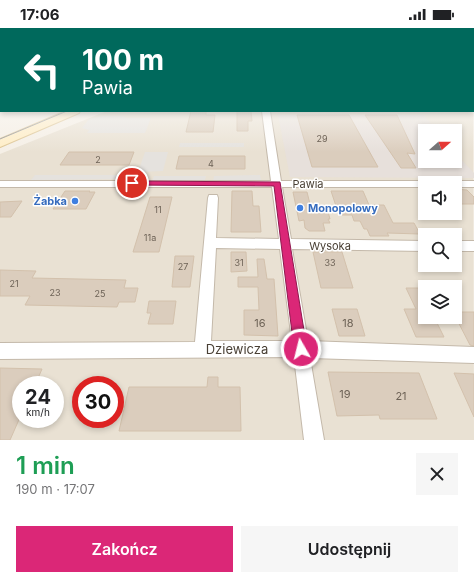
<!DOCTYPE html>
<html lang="pl">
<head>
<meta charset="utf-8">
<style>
  body { margin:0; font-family:Inter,sans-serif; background:#f6f6f6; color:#202124; height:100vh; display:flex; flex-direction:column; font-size:15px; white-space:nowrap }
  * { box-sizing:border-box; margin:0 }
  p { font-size:13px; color:#757577 }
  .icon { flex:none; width:22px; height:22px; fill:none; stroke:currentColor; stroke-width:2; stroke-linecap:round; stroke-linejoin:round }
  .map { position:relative; height:412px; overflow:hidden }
  .side { display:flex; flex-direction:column; background:#fff; flex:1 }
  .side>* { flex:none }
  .top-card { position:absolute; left:0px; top:0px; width:474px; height:84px; box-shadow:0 2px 6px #0003; background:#00695c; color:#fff; overflow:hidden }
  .needle { width:26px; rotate:69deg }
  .buttons { position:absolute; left:418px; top:96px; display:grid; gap:8px }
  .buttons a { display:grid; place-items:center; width:44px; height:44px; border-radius:0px; background:#fff; box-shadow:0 2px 6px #0003; font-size:20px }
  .speed { position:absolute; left:12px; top:348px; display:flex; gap:8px; font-size:20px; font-weight:700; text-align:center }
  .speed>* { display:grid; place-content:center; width:52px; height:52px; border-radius:50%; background:#fff; box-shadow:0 2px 6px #0003; line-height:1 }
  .speed small { font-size:10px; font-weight:400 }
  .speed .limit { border:6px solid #d22; background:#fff; color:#111 }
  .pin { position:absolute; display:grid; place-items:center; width:34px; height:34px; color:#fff; margin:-17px; border:2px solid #fff; border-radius:50%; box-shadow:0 1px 4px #0007 }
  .me { position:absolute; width:44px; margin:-22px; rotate:352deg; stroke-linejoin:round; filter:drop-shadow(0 0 3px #0008) }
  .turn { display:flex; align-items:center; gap:14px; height:84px; padding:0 16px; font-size:18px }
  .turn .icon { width:52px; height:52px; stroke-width:2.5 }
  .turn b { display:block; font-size:28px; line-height:34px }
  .round { display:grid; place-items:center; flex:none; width:42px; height:42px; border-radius:0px; background:#f6f6f6 }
  .head { display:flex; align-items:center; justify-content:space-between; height:68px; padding:0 16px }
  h1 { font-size:24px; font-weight:600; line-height:30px; color:#1e9e55 }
  .button { display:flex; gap:8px; margin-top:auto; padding:8px 16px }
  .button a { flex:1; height:46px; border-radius:0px; background:#db2777; color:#fff; font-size:16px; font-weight:600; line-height:46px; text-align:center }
  .button a+a { background:#f6f6f6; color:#202124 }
  .status { display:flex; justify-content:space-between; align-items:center; height:28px; padding:0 20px; background:#fff; direction:ltr }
  .status svg { height:11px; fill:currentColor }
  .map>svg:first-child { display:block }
  .residential { fill:#e9e1d3; fill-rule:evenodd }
  .industrial { fill:#e7e0db }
  .parking { fill:#e5e2de }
  .building { fill:#dbcdbd; stroke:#d3c1ac }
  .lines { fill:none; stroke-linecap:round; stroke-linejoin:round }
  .minor-casing { stroke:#c4b9aa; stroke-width:2 }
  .secondary-casing { stroke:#ddc492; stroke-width:2 }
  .minor { fill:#fff; fill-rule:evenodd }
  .secondary { fill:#ffedc5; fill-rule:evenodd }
  .tram { stroke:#969696; stroke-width:1 }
  .route { fill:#db2777; stroke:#8e194d }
  .shop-dot { fill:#3f7fe0; stroke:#fff; stroke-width:1.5 }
  .labels { text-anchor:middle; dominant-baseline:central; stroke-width:3; stroke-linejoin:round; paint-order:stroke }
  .number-label { font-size:9px; fill:#6d6256 }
  .street-label { font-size:11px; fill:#483f34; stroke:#fff }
  .shop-label { font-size:11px; font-weight:bold; fill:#366cbe; stroke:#fff; text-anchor:end }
  .near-number-label { font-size:11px; fill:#6d6256 }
  .near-street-label { font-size:13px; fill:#483f34; stroke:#fff }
</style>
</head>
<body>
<div class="status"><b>17:06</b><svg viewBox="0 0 49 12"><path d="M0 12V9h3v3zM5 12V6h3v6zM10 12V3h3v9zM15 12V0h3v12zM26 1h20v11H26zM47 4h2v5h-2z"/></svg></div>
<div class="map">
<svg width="474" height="412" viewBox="0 0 474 412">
  <rect width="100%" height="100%" fill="#f5efe6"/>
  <path class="residential" d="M473 67 474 412H0V126L107 83H473ZM425 103H455V133H425ZM425 155H455V185H425ZM425 207H455V237H425ZM425 259H455V289H425ZM21 357H55V391H21ZM81 357H115V391H81Z"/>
  <polygon class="industrial" points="278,87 423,87 431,95 427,96 434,103 425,103 425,133 455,133 455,125 474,145 474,150 290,149"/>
  <g class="parking">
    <polygon points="103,88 122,88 127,90 151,90 145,105 87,105 89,102 82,100 89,91"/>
    <polygon points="180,115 244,115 244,119 179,119"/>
    <polygon points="145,124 168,124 163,143 138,144"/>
    <polygon points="35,147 139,147 137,151 31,152"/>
    <polygon points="260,147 261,152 213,153 214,148"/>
    <polygon points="154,148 206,148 205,152 152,153"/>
  </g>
  <g class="building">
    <polygon points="191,83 206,83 206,87 215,87 213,104 186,104"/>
    <polygon points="237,83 251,83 252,93 248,93 248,103 237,103"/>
    <polygon points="297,87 349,87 378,139 312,139"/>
    <polygon points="365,87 397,87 415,126 407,125 416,140 401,140"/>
    <polygon points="69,124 134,124 129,137 60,137"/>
    <polygon points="179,128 245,128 245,141 176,141"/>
    <polygon points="455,161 467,162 474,169 474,176 455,176"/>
    <polygon points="65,163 90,163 89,164 95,164 86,181 53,181"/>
    <polygon points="232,163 252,163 253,178 259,178 261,204 231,204"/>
    <polygon points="331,163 363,163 369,177 384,177 393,195 414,195 420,206 387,205 389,208 370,208 367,201 364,201 360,193 354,193 352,187 339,187"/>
    <polygon points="293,164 307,164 311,180 327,180 330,191 328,191 330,195 323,195 325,203 309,203 305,200 304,192 299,193"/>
    <polygon points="150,169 172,169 159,224 133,224"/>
    <polygon points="22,173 11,189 0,189 0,174"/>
    <polygon points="231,224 246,224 247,243 231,244"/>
    <polygon points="313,224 342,224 353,260 321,260"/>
    <polygon points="175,228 194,228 190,259 172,259"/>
    <polygon points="257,231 264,231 267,251 274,251 278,308 244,307 244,282 259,282 258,259 238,259 238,249 258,249"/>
    <polygon points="0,242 36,243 32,250 126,252 124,260 138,260 135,274 119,274 117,279 25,277 30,268 0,268"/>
    <polygon points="406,260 425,260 425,289 434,289 444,309 416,309 404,281 416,281"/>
    <polygon points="149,273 176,273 173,296 148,296 151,285 147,285"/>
    <polygon points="332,281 357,281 365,308 339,308"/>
    <polygon points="455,284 474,284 474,318 470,317 455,288"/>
    <polygon points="0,340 42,341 35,357 21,357 21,387 10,412 0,412"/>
    <polygon points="328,344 419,345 437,391 380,391 379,387 337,388"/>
    <polygon points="454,345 474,346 474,389"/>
    <polygon points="208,349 218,349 218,359 240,359 241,403 119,403 129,359 207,359"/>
  </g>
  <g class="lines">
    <g class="minor-casing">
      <g id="minor">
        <path d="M262 83H270L281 153H425L429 155H425V159H282L291 211 425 213V223L292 221 308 313 474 319V335L310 330 324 412H304L294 329 0 331V315L195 314 208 170 209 167H217L218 170 216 210 279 211 272 159H0V153H271ZM216 220 280 221 292 313H211Z"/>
        <polygon points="455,153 474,153 474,159 455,159 455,155 451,155"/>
        <rect x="455" y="213" width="19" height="10"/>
      </g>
    </g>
    <g class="secondary-casing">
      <polygon id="secondary" points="66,83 80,83 79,85 0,119 0,111"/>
    </g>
    <use href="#minor" class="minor"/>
    <use href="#secondary" class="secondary"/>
    <polyline class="tram" points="0,111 67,83"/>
  </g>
  <linearGradient id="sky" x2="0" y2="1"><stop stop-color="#89c3ee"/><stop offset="0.54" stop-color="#faf8f4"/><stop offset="1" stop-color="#faf8f4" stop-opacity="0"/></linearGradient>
  <rect width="474" height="124" fill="url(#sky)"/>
  <polygon class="route" points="132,153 280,154 307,321 305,325 301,327 296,325 294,321 274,158 129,157 129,154"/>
  <g class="shop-dot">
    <circle cx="75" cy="173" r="4"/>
    <circle cx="300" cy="180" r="4"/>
  </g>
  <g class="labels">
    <g class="number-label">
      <text x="322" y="110">29</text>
      <text x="98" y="131">2</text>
      <text x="211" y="135">4</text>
      <text x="158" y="181">11</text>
      <text x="150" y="209">11a</text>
      <text x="239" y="234">31</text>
      <text x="330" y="234">33</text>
      <text x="183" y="238">27</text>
      <text x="14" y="255">21</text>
      <text x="55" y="264">23</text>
      <text x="100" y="265">25</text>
    </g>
    <g class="street-label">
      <text x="308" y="156">Pawia</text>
      <text x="330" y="218">Wysoka</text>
    </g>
    <g class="shop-label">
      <text x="67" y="173">Żabka</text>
      <text x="308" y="180" text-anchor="start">Monopolowy</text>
    </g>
    <g class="near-number-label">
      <text x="260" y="295">16</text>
      <text x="348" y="295">18</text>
      <text x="345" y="366">19</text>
      <text x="401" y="368">21</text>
    </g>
    <g class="near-street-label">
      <text x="237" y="321">Dziewicza</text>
    </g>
  </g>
</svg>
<div class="buttons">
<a><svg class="needle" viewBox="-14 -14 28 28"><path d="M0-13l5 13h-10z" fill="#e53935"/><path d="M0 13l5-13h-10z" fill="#757577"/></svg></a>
<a><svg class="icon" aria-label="sound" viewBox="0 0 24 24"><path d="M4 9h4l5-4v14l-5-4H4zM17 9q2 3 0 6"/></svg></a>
<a><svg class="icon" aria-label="search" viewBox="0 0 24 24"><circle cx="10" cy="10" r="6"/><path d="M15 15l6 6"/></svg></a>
<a><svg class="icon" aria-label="layers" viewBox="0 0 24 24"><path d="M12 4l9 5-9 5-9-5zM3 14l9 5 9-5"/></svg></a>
</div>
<div class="speed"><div>24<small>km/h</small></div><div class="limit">30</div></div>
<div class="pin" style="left:132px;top:155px;background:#d93025"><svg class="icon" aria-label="arrive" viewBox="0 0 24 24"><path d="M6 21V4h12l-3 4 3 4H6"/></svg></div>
<svg class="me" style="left:301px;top:321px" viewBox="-20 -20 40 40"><circle r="17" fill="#db2777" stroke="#fff" stroke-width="3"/><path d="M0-11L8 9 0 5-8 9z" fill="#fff"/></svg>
<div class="top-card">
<div class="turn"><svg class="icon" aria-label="left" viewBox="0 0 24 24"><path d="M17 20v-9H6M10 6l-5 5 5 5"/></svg><div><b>100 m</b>Pawia</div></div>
</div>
</div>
<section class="side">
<div class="head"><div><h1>1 min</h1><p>190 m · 17:07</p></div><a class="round"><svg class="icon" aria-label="close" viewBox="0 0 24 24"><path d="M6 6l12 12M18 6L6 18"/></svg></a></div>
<div class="button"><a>Zakończ</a><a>Udostępnij</a></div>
</section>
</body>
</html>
